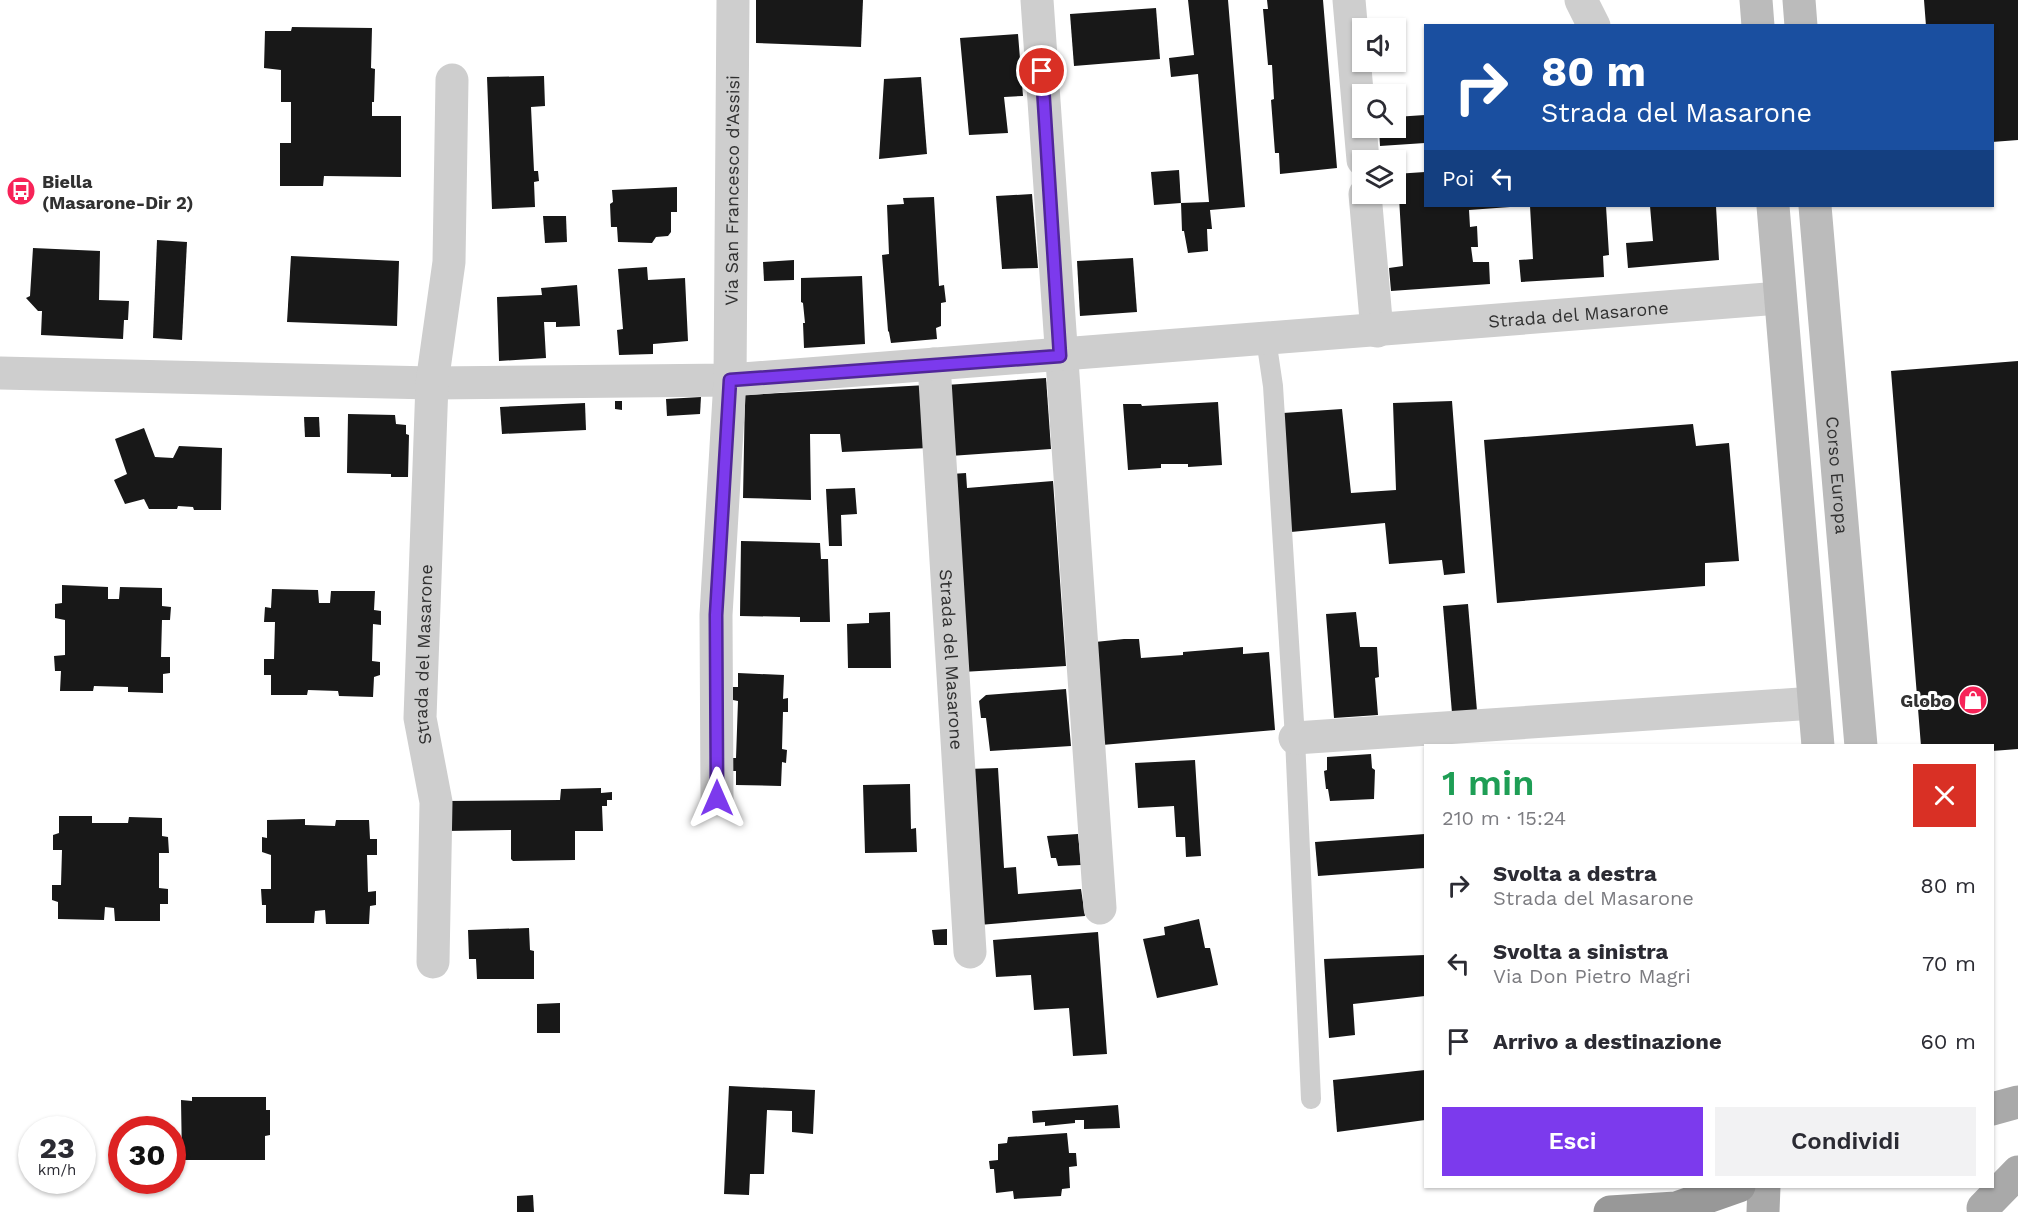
<!DOCTYPE html>
<html lang="it">
<head>
<meta charset="utf-8">
<style>
  body { margin:0; font-family:"Work Sans",sans-serif; background:#f2f2f3; color:#2b2b33; height:100vh; display:flex; flex-direction:column; font-size:22px; white-space:nowrap }
  * { box-sizing:border-box; margin:0 }
  p { font-size:20px; color:#7c7c81 }
  .icon { flex:none; width:33px; height:33px; fill:none; stroke:currentColor; stroke-width:2; stroke-linecap:round; stroke-linejoin:round }
  .map { position:relative; flex:1; overflow:hidden }
  .side { position:absolute; left:1424px; top:744px; width:570px; height:444px; display:flex; flex-direction:column; background:#fff; border-radius:0px; box-shadow:0 2px 4px #0004 }
  .side>* { flex:none }
  .banner { position:absolute; left:1424px; top:24px; width:570px; height:183px; border-radius:0px; box-shadow:0 2px 4px #0004; background:#1a4fa0; color:#fff; overflow:hidden }
  .buttons { position:absolute; left:1352px; top:18px; display:grid; gap:12px }
  .buttons a { display:grid; place-items:center; width:54px; height:54px; border-radius:0px; background:#fff; box-shadow:0 2px 4px #0004; font-size:30px }
  .speed { position:absolute; left:18px; top:1116px; display:flex; gap:12px; font-size:30px; font-weight:700; text-align:center }
  .speed>* { display:grid; place-content:center; width:78px; height:78px; border-radius:50%; background:#fff; box-shadow:0 2px 4px #0004; line-height:1 }
  .speed small { font-size:15px; font-weight:400 }
  .speed .limit { border:9px solid #d22; background:#fff; color:#111 }
  .pin { position:absolute; display:grid; place-items:center; width:51px; height:51px; color:#fff; margin:-26px; border:3px solid #fff; border-radius:50%; box-shadow:0 2px 6px #0007 }
  .me { position:absolute; width:66px; margin:-33px; rotate:0deg; stroke-linejoin:round; filter:drop-shadow(0 0 4px #0008) }
  .turn { display:flex; align-items:center; gap:21px; height:126px; padding:0 18px; font-size:27px }
  .turn .icon { width:78px; height:78px; stroke-width:2.5 }
  .turn b { display:block; font-size:42px; line-height:51px }
  .then { display:flex; align-items:center; height:57px; padding:0 18px; background:#0003; gap:12px; font-size:22px }
  .round { display:grid; place-items:center; flex:none; width:63px; height:63px; border-radius:0px; background:#f2f2f3 }
  .overview { display:flex; align-items:center; justify-content:space-between; height:102px; padding:0 18px }
  h1 { font-size:36px; font-weight:600; line-height:45px; color:#1e9e55 }
  .action { display:flex; gap:12px; margin-top:auto; padding:12px 18px }
  .action a { flex:1; height:69px; border-radius:0px; background:#7c3aed; color:#fff; font-size:24px; font-weight:600; line-height:69px; text-align:center }
  .action a+a { background:#f2f2f3; color:#2b2b33 }
  ul { padding:0; list-style:none }
  li { display:flex; align-items:center; gap:18px; height:78px; padding:0 18px }
  li div { flex:1 }
  li b { display:block; font-size:22px }
  li em { font-style:normal }
  .map>svg:first-child { display:block }
  .building { fill:#181818 }
  .lines { fill:none; stroke-linecap:round; stroke-linejoin:round }
  .lane { stroke:#cecece; stroke-width:20 }
  .street { stroke:#cecece; stroke-width:33 }
  .secondary { stroke:#bbb; stroke-width:33 }
  .primary { stroke:#a9a9a9; stroke-width:33 }
  .highway { stroke:#989898; stroke-width:33 }
  .route-casing { stroke:#51269a; stroke-width:15 }
  .route { stroke:#7c3aed; stroke-width:10 }
  .labels { text-anchor:middle; dominant-baseline:central; stroke-width:6; stroke-linejoin:round; paint-order:stroke }
  .poi-label { font-size:18px; font-weight:bold; fill:#313131; stroke:#fff; text-anchor:start }
  .street-label { font-size:18px; fill:#313131; stroke:#fff }
</style>
</head>
<body>
<div class="map">
<svg width="2018" height="1212" viewBox="0 0 2018 1212">
  <rect width="100%" height="100%" fill="#fff"/>
  <g class="building">
    <polygon points="756,0 863,0 861,47 756,43"/>
    <polygon points="1188,0 1228,0 1245,207 1210,210 1212,229 1207,229 1208,251 1188,253 1184,231 1182,231 1181,203 1209,202 1198,74 1171,77 1169,58 1194,55"/>
    <polygon points="1267,0 1323,0 1337,168 1280,174 1279,153 1275,153 1271,100 1274,99 1272,65 1268,65 1263,9 1268,9"/>
    <polygon points="1924,0 2018,0 2018,140 1992,142 1992,26 1926,26"/>
    <polygon points="1156,8 1160,59 1074,66 1070,14"/>
    <polygon points="292,27 372,28 371,68 375,69 374,102 372,102 372,116 401,116 401,177 324,176 323,186 280,186 280,143 291,143 291,102 281,102 281,70 264,68 265,31 291,31"/>
    <polygon points="1018,34 1023,96 1004,97 1008,133 969,135 960,38"/>
    <polygon points="544,76 545,106 531,107 534,171 538,171 539,181 534,182 535,207 492,209 487,77"/>
    <polygon points="921,77 927,154 879,159 884,79"/>
    <polygon points="1425,115 1425,143 1380,146 1379,128 1395,128 1395,117"/>
    <polygon points="1179,170 1181,203 1154,205 1151,172"/>
    <polygon points="1425,172 1425,206 1510,206 1510,207 1469,210 1470,227 1477,226 1478,247 1471,247 1473,262 1489,262 1490,284 1391,291 1389,268 1403,266 1399,197 1384,198 1384,194 1395,194 1395,174"/>
    <polygon points="677,187 677,212 671,212 671,232 668,236 656,237 652,243 618,242 617,227 611,227 610,204 613,202 612,190"/>
    <polygon points="1032,194 1038,268 1002,269 996,196"/>
    <polygon points="934,197 939,286 944,285 946,302 941,303 941,326 936,328 937,339 891,343 889,332 888,331 882,255 889,254 887,205 904,204 903,198"/>
    <polygon points="1530,206 1606,206 1609,255 1603,256 1604,277 1521,282 1519,260 1533,259"/>
    <polygon points="1650,206 1716,206 1719,260 1628,268 1626,243 1653,241"/>
    <polygon points="543,216 566,216 567,242 545,243"/>
    <polygon points="157,240 187,242 182,340 153,338"/>
    <polygon points="33,248 100,251 99,300 129,301 128,320 124,320 123,339 41,335 42,311 38,311 26,298 30,296"/>
    <polygon points="291,256 399,261 397,326 287,322"/>
    <polygon points="1133,258 1137,312 1080,316 1077,261"/>
    <polygon points="794,260 794,280 764,281 763,262"/>
    <polygon points="647,267 648,280 685,278 688,341 653,344 653,354 619,355 617,330 623,329 618,269"/>
    <polygon points="862,276 865,344 804,348 803,323 805,323 803,303 801,302 801,278"/>
    <polygon points="577,285 580,326 556,327 556,322 544,322 546,358 499,361 497,297 542,295 541,288"/>
    <polygon points="2018,361 2018,749 1992,751 1992,746 1921,746 1891,371"/>
    <polygon points="1046,378 1051,449 950,456 946,385"/>
    <polygon points="927,385 929,448 842,452 840,434 810,434 811,500 743,498 745,395"/>
    <polygon points="701,397 700,414 667,416 666,399"/>
    <polygon points="615,401 622,401 622,410 615,409"/>
    <polygon points="1452,401 1465,573 1444,575 1442,560 1389,564 1385,523 1291,532 1283,413 1342,409 1351,493 1396,490 1393,403"/>
    <polygon points="1218,402 1222,465 1188,467 1188,464 1161,464 1161,468 1128,470 1123,404 1141,404 1142,406"/>
    <polygon points="585,403 586,430 502,434 500,407"/>
    <polygon points="348,414 395,415 396,424 406,425 406,434 409,435 408,477 391,477 391,474 347,473"/>
    <polygon points="304,417 319,417 320,437 305,437"/>
    <polygon points="1693,424 1696,446 1729,443 1739,561 1705,563 1705,586 1497,603 1484,440"/>
    <polygon points="144,428 155,457 173,458 179,446 222,448 221,510 194,510 193,507 178,506 177,509 149,509 144,499 125,504 114,480 127,474 115,439"/>
    <polygon points="966,473 967,488 1053,481 1066,666 962,672 951,474"/>
    <polygon points="855,488 857,514 841,515 842,546 829,546 826,489"/>
    <polygon points="741,541 820,543 821,559 828,559 830,622 800,622 800,617 740,616"/>
    <polygon points="62,585 108,587 108,599 119,599 120,587 162,588 162,606 171,607 170,620 162,620 161,657 170,657 170,673 163,674 163,693 128,692 128,687 94,686 93,691 60,691 61,671 55,671 54,656 65,655 65,620 55,618 55,604 62,603"/>
    <polygon points="272,589 318,590 319,603 330,603 331,591 375,591 374,610 381,611 381,625 373,624 372,661 380,662 380,675 374,677 373,697 339,696 338,691 308,690 307,695 271,695 271,675 264,675 264,659 274,659 275,622 264,622 265,607 271,608"/>
    <polygon points="1468,604 1477,711 1452,713 1443,606"/>
    <polygon points="890,612 891,668 848,668 847,624 869,623 869,613"/>
    <polygon points="1356,612 1360,647 1377,647 1379,677 1375,678 1378,715 1334,718 1326,614"/>
    <polygon points="1124,639 1139,639 1141,658 1183,655 1183,652 1243,647 1243,654 1269,652 1275,730 1102,745 1095,642"/>
    <polygon points="738,673 784,675 783,699 788,698 788,712 783,712 782,749 787,750 786,763 782,762 781,786 736,785 736,771 731,771 732,758 736,758 738,701 733,700 733,687 738,687"/>
    <polygon points="1066,689 1071,746 990,751 986,718 981,718 979,701 986,695"/>
    <polygon points="1371,754 1372,768 1375,770 1374,799 1330,801 1328,789 1326,789 1324,771 1327,770 1327,757"/>
    <polygon points="1195,760 1201,856 1186,857 1185,837 1176,837 1174,806 1138,808 1135,763"/>
    <polygon points="998,768 1004,868 1016,867 1018,894 1081,889 1085,916 979,925 968,769"/>
    <polygon points="910,784 911,829 916,828 917,852 865,853 863,785"/>
    <polygon points="601,788 601,793 612,792 612,800 607,800 607,806 602,806 603,831 575,831 575,860 513,861 511,859 511,830 446,831 446,801 560,800 561,789"/>
    <polygon points="59,816 92,816 92,823 128,823 129,817 162,818 162,836 168,837 169,853 159,853 159,888 168,889 168,904 160,904 160,921 115,921 114,908 105,907 104,920 58,919 58,902 52,900 52,885 61,885 62,850 53,850 53,835 59,833"/>
    <polygon points="305,819 305,825 335,826 336,820 369,820 370,839 377,839 377,855 367,855 368,892 376,891 376,905 370,906 369,924 326,924 325,910 315,911 314,923 266,923 266,905 262,905 261,889 271,889 271,855 262,852 262,837 267,838 267,820"/>
    <polygon points="1078,834 1081,865 1058,866 1056,858 1051,858 1047,836"/>
    <polygon points="1425,834 1425,868 1318,876 1315,842"/>
    <polygon points="1199,919 1205,948 1210,948 1218,985 1157,998 1143,939 1165,935 1164,927"/>
    <polygon points="529,928 530,950 534,951 534,979 477,979 476,959 469,959 468,930"/>
    <polygon points="947,929 947,945 934,945 932,930"/>
    <polygon points="1098,932 1107,1054 1073,1056 1069,1008 1034,1010 1031,975 996,977 993,940"/>
    <polygon points="1425,955 1425,996 1353,1004 1355,1035 1329,1038 1324,959"/>
    <polygon points="560,1003 560,1033 537,1033 537,1004"/>
    <polygon points="1425,1070 1425,1120 1337,1132 1333,1080"/>
    <polygon points="729,1086 815,1090 813,1134 792,1132 792,1111 767,1110 764,1174 750,1174 749,1195 724,1194"/>
    <polygon points="192,1097 266,1097 266,1110 270,1110 270,1135 265,1136 265,1160 182,1160 181,1100 192,1101"/>
    <polygon points="1118,1105 1120,1128 1084,1129 1084,1120 1075,1120 1075,1123 1045,1126 1045,1122 1033,1123 1032,1111"/>
    <polygon points="1067,1133 1069,1153 1076,1153 1077,1166 1069,1167 1070,1188 1062,1189 1061,1196 1014,1199 1013,1191 996,1193 994,1169 990,1169 989,1161 998,1160 998,1144 1007,1143 1008,1137"/>
    <polygon points="533,1195 534,1212 517,1212 517,1196"/>
  </g>
  <g class="lines">
    <polyline class="lane" points="1266,339 1273,386 1295,738 1311,1099"/>
    <g class="street">
      <polyline points="1037,0 1100,908"/>
      <polyline points="1349,0 1363,160"/>
      <polyline points="1581,0 1594,26"/>
      <polyline points="1365,194 1377,331"/>
      <path id="s1" d="M934 364 970 952"/>
      <path id="s2" d="M0 373 432 383 730 380 1780 298"/>
      <polyline points="1295,738 1814,703"/>
      <path id="s3" d="M717 798 716 615 730 380 733 0"/>
      <path id="s4" d="M433 962 436 802 420 718 432 383 449 262 452 80"/>
    </g>
    <g class="secondary">
      <polyline points="1756,0 1758,26"/>
      <polyline points="1799,0 1801,26"/>
      <polyline points="1773,206 1818,746"/>
      <path id="s5" d="M1815 206 1861 746"/>
    </g>
    <g class="primary">
      <polyline points="1992,1109 2018,1102"/>
      <polyline points="1983,1208 2018,1172"/>
      <polyline points="1763,1212 1764,1186"/>
    </g>
    <polyline class="highway" points="1610,1212 1676,1208 1739,1186"/>
  </g>
  <g class="lines">
    <g class="route-casing">
      <polyline id="route" points="717,798 716,615 730,380 1060,356 1042,71"/>
    </g>
    <use href="#route" class="route"/>
  </g>
  <defs>
    <g id="bus-disc" transform="scale(1.5)"><circle r="9.5" fill="#f72358" stroke="#fff"/><path d="M-5-6H5V4H4V6H2V4H-2V6H-4V4H-5ZM-3.5-4V0h7V-4ZM-3.5 1.2v1.5H-2V1.2ZM2 1.2v1.5H3.5V1.2Z" fill="#fff"/></g>
    <g id="shop-disc" transform="scale(1.5)"><circle r="9.5" fill="#f72358" stroke="#fff"/><path d="M-5-2.5h2.3a2.7 3.5 0 0 1 5.4 0H5L5.5 6h-11ZM-1.5-2.5h3a1.5 2.3 0 0 0-3 0Z" fill="#fff"/></g>
  </defs>
  <g fill-rule="evenodd">
    <use href="#bus-disc" x="21" y="191"/>
    <use href="#shop-disc" x="1973" y="700"/>
  </g>
  <g class="labels">
    <g class="poi-label">
      <text x="42" y="181">Biella<tspan x="42" dy="21">(Masarone-Dir 2)</tspan></text>
      <text x="1952" y="700" text-anchor="end">Globo</text>
    </g>
    <g class="street-label">
      <text stroke="none"><textPath href="#s3" startOffset="608">Via San Francesco d'Assisi</textPath></text>
      <text stroke="none"><textPath href="#s2" startOffset="1581">Strada del Masarone</textPath></text>
      <text stroke="none"><textPath href="#s5" startOffset="270">Corso Europa</textPath></text>
      <text stroke="none"><textPath href="#s4" startOffset="309">Strada del Masarone</textPath></text>
      <text stroke="none"><textPath href="#s1" startOffset="296">Strada del Masarone</textPath></text>
    </g>
  </g>
</svg>
<div class="buttons">
<a><svg class="icon" aria-label="sound" viewBox="0 0 24 24"><path d="M4 9h4l5-4v14l-5-4H4zM17 9q2 3 0 6"/></svg></a>
<a><svg class="icon" aria-label="search" viewBox="0 0 24 24"><circle cx="10" cy="10" r="6"/><path d="M15 15l6 6"/></svg></a>
<a><svg class="icon" aria-label="layers" viewBox="0 0 24 24"><path d="M12 4l9 5-9 5-9-5zM3 14l9 5 9-5"/></svg></a>
</div>
<div class="speed"><div>23<small>km/h</small></div><div class="limit">30</div></div>
<div class="pin" style="left:1042px;top:71px;background:#d93025"><svg class="icon" aria-label="arrive" viewBox="0 0 24 24"><path d="M6 21V4h12l-3 4 3 4H6"/></svg></div>
<svg class="me" style="left:717px;top:798px" viewBox="-20 -20 40 40"><path d="M0-17L14 15 0 8-14 15z" fill="#7c3aed" stroke="#fff" stroke-width="4"/></svg>
<div class="banner">
<div class="turn"><svg class="icon" aria-label="right" viewBox="0 0 24 24"><path d="M7 20v-9h11M14 6l5 5-5 5"/></svg><div><b>80 m</b>Strada del Masarone</div></div>
<div class="then">Poi<svg class="icon" aria-label="left" viewBox="0 0 24 24"><path d="M17 20v-9H6M10 6l-5 5 5 5"/></svg></div>
</div>
<section class="side">
<div class="overview"><div><h1>1 min</h1><p>210 m · 15:24</p></div><a class="round" style="background:#d93025;color:#fff"><svg class="icon" aria-label="close" viewBox="0 0 24 24"><path d="M6 6l12 12M18 6L6 18"/></svg></a></div>
<ul>
<li><svg class="icon" aria-label="right" viewBox="0 0 24 24"><path d="M7 20v-9h11M14 6l5 5-5 5"/></svg><div><b>Svolta a destra</b><p>Strada del Masarone</p></div><em>80 m</em></li>
<li><svg class="icon" aria-label="left" viewBox="0 0 24 24"><path d="M17 20v-9H6M10 6l-5 5 5 5"/></svg><div><b>Svolta a sinistra</b><p>Via Don Pietro Magri</p></div><em>70 m</em></li>
<li><svg class="icon" aria-label="arrive" viewBox="0 0 24 24"><path d="M6 21V4h12l-3 4 3 4H6"/></svg><div><b>Arrivo a destinazione</b></div><em>60 m</em></li>
</ul>
<div class="action"><a>Esci</a><a>Condividi</a></div>
</section>
</div>
</body>
</html>
